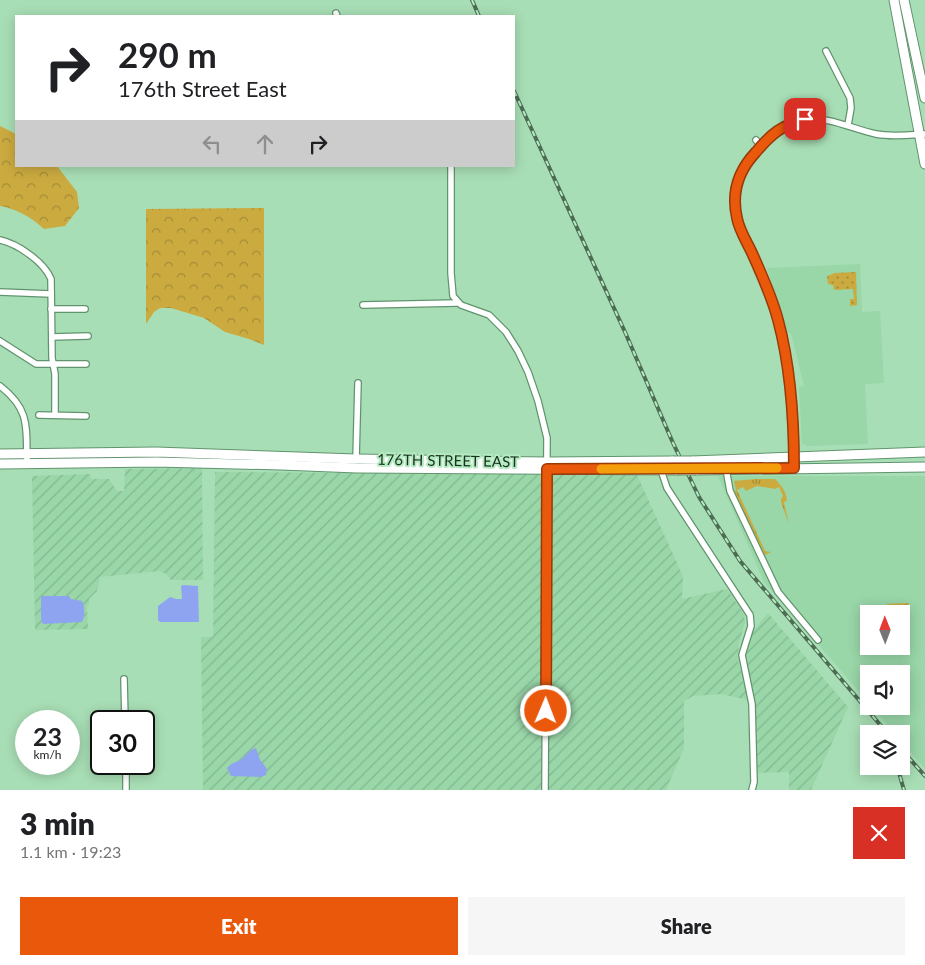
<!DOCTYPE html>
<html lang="en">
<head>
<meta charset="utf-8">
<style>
  body { margin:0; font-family:Lato,sans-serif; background:#f6f6f6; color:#202124; height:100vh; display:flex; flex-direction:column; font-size:19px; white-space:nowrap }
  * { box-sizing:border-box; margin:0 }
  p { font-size:16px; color:#757577 }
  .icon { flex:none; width:28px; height:28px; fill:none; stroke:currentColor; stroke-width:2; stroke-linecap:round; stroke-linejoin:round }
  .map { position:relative; height:790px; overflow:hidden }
  .sheet { display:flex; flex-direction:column; background:#fff; flex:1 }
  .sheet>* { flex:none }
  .banner { position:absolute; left:15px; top:15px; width:500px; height:152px; border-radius:0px; box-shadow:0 2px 12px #0003; background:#fff; color:#202124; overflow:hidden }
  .needle { width:32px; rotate:359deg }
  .buttons { position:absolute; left:860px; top:605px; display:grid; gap:10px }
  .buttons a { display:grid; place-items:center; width:50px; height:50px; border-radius:0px; background:#fff; box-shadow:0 2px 12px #0003; font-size:25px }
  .speed { position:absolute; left:15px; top:710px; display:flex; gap:10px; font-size:25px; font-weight:700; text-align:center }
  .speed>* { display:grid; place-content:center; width:65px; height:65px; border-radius:50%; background:#fff; box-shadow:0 2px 12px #0003; line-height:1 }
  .speed small { font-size:12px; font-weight:400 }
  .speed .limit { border:2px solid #111; border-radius:8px; background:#fff; color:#111 }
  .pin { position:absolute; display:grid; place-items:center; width:42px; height:42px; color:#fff; margin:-21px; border-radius:10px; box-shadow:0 2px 8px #0006 }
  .me { position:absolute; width:55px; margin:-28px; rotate:1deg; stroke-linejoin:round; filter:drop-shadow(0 0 4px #0008) }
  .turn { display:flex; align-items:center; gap:18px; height:105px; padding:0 20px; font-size:22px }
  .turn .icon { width:65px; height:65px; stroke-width:2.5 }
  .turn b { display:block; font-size:35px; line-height:42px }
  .lanes { display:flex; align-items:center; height:48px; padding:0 20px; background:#0003; justify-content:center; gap:25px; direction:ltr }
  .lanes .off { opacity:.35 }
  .round { display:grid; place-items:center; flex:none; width:52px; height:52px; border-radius:0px; background:#f6f6f6 }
  .overview { display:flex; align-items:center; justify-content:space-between; height:85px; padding:0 20px }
  h1 { font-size:30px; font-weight:800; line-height:38px }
  .primary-button { display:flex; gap:10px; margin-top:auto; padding:10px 20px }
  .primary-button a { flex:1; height:58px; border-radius:0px; background:#ea580c; color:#fff; font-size:20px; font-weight:800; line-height:58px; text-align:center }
  .primary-button a+a { background:#f6f6f6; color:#202124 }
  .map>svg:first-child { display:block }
  .built { fill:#99d6a8; fill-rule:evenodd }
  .industrial { fill:url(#industrial-furrows) }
  .grass { fill:url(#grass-tufts) }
  .forest { fill:url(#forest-crowns) }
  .park { fill:url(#park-dots) }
  .water { fill:#8fa4f1 }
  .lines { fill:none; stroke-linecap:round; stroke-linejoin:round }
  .street-casing { stroke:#61946e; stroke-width:8 }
  .primary-casing { stroke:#61946e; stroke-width:11 }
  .street { stroke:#fff; stroke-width:5.5 }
  .primary { stroke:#fff; stroke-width:9 }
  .rail-casing { stroke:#4c6c53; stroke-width:4 }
  .rail { stroke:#b4ebc1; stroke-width:2; stroke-dasharray:5.5; stroke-linecap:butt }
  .primary-bridge-casing { stroke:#61946e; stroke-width:11; stroke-linecap:butt }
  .primary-bridge { stroke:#fff; stroke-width:9 }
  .route-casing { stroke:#983908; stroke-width:12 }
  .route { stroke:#ea580c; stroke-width:9 }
  .slow { stroke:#f59e0b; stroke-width:9 }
  .labels { text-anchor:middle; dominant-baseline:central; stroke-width:4; stroke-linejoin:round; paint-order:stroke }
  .street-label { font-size:15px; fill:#1b3020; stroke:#b4ebc1 }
</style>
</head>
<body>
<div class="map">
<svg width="925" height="790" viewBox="0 0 925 790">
  <defs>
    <pattern id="industrial-furrows" width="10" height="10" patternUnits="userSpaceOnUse" patternTransform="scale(1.25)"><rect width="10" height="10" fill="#99d6a8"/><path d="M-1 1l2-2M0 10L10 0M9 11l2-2" fill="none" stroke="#83b890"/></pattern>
    <pattern id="grass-tufts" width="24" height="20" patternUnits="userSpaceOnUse" patternTransform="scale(1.25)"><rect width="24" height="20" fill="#cbab40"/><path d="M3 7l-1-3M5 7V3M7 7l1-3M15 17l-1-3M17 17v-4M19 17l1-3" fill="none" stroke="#a48c35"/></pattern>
    <pattern id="forest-crowns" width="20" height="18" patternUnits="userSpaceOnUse" patternTransform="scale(1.25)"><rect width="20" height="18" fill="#cbab40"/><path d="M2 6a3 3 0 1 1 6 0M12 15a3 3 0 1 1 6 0" fill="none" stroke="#a48c35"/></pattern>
    <pattern id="park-dots" width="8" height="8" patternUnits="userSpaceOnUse" patternTransform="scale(1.25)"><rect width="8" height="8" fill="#cbab40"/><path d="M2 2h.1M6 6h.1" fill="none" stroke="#a48c35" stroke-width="1.8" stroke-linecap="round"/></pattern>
  </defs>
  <rect width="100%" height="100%" fill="#a8deb5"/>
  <g class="built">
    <polygon points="860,264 862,312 880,311 884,383 865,384 868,444 807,446 802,443 799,387 804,386 791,333 787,333 767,268"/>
    <path d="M718 476H925V769L901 741V734H895L871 706H901V674H869V703L764 582ZM869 614H901V646H869Z"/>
  </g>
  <g class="industrial">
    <polygon points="202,468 203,580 171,580 166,574 159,571 100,577 97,591 89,599 89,605 87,606 88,629 35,630 32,476 90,474 91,479 109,479 117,491 124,491 125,469"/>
    <polygon points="215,472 637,475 683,576 682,599 727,589 744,614 745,623 739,642 738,659 748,700 721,694 693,696 684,701 684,748 666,790 203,790 201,637 213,637"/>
    <polygon points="768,613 848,707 811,790 789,790 789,772 757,773 754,705 746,657 747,645 749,636"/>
  </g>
  <g class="grass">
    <path d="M756 479H775C782 486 786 491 787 501L784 502 789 524 781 502V499L783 496 779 487 775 489 757 486 746 491 743 487 737 490 765 551 771 552 765 555 733 492 736 490 734 481Z"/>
    <polygon points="909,603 910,624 901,624 901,614 887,614 887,604"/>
  </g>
  <g class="forest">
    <path d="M0 126 16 134V166H57L77 192 79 208 65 226 44 229C31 217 17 209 0 206Z"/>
    <polygon points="264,208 264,345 249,339 225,332 204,318 171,308 160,308 154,312 146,324 146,209"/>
  </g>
  <polygon class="park" points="856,272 857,305 850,306 850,299 854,299 853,289 834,290 833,285 828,284 827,276 835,273"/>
  <g class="water">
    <polygon points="183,585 198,586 199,622 160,622 158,620 158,606 170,597 176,599 182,599 181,586"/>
    <path d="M42 596H69L71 599 82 601C85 606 85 617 82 622L43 624 41 620V598Z"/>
    <path d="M256 748 260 760 267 769 266 775 260 777 231 776 227 768C232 762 236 763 242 759 247 754 249 750 256 748Z"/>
  </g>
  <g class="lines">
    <g class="street-casing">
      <g id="street">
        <polyline points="336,13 337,16"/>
        <polyline points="826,51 850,98 851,108 848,125"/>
        <polyline points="756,140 761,146"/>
        <polyline points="451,166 451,273 453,296 461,305 489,315 506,332 518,351 528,372 538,401 547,438 545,790"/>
        <path d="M0 240C18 244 44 262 51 279L52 358 55 374V415"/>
        <polyline points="0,292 51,294"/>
        <polyline points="363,305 457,303"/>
        <polyline points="51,309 85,309"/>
        <polyline points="52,337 88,336"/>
        <polyline points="0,341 36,364 86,364"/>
        <path d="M0 386C31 410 26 428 27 464"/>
        <polyline points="39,415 86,416"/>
        <polyline points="356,459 358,383"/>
        <path d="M794 468C794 426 792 384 784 344 778 313 766 286 754 258 749 246 741 233 737 220 729 191 740 169 759 148 772 134 786 121 806 119 831 117 852 129 876 134 892 137 909 135 925 134"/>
        <polyline points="726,469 730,491 778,592 818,640"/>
        <polyline points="661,470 667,488 750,615 751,626 742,655 752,704 754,782 752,790"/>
        <polyline points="124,679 125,721"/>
        <polyline points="126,764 126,790"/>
      </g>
    </g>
    <g class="primary-casing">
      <g id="primary">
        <polyline points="894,0 925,164"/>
        <polyline points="904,0 925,98"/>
        <polyline points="0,454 156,452 356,459 547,462 673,461"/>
        <polyline points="692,461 925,452"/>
        <polyline points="0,464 156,462 281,465 357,468 677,470"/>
        <polyline points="696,470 925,467"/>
      </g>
    </g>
    <use href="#street" class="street"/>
    <use href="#primary" class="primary"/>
    <g class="rail-casing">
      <g id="rail">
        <polyline points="472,0 479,16"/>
        <polyline points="514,91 625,332 673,443 699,497 740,561 888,734"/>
        <polyline points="901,749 925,776"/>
        <polyline points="897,766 904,790"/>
      </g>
    </g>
    <use href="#rail" class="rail"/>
    <g class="primary-bridge-casing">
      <g id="primary-bridge">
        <polyline points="673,461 692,461"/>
        <polyline points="677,470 696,470"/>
      </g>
    </g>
    <use href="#primary-bridge" class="primary-bridge"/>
  </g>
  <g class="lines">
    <g class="route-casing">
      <path id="route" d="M546 711 547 469 794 468C794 418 791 368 778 320 772 297 762 275 752 253 747 242 739 230 737 218 731 192 738 171 756 152 771 134 782 125 805 119"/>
    </g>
    <use href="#route" class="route"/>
    <polyline class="slow" points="601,469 777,468"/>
  </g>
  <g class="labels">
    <g class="street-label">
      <text transform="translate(448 460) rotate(1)">176TH STREET EAST</text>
    </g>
  </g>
</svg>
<div class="buttons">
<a><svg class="needle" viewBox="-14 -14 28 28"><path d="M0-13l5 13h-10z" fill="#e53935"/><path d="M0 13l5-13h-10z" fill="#757577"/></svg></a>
<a><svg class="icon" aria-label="sound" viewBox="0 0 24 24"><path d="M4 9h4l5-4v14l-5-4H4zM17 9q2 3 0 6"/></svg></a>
<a><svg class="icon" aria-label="layers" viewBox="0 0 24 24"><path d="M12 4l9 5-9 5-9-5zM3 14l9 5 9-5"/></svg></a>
</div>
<div class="speed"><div>23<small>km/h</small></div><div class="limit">30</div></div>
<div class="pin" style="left:805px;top:119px;background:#d93025"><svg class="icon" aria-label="arrive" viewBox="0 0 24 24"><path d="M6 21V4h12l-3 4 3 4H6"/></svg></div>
<svg class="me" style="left:546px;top:711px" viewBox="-20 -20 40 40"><circle r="17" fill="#ea580c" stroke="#fff" stroke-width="3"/><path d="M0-11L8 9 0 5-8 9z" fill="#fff"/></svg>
<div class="banner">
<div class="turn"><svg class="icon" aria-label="right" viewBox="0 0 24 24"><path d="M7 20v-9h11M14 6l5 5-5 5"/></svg><div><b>290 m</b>176th Street East</div></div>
<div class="lanes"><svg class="icon off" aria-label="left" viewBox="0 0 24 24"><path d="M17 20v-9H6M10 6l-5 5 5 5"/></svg><svg class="icon off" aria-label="ahead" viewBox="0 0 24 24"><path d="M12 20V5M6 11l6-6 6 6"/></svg><svg class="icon" aria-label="right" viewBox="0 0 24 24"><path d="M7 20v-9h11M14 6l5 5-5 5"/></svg></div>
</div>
</div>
<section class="sheet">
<div class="overview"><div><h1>3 min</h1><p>1.1 km · 19:23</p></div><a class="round" style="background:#d93025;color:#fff"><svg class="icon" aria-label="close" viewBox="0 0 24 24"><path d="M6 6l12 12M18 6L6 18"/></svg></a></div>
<div class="primary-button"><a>Exit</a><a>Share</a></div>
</section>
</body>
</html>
